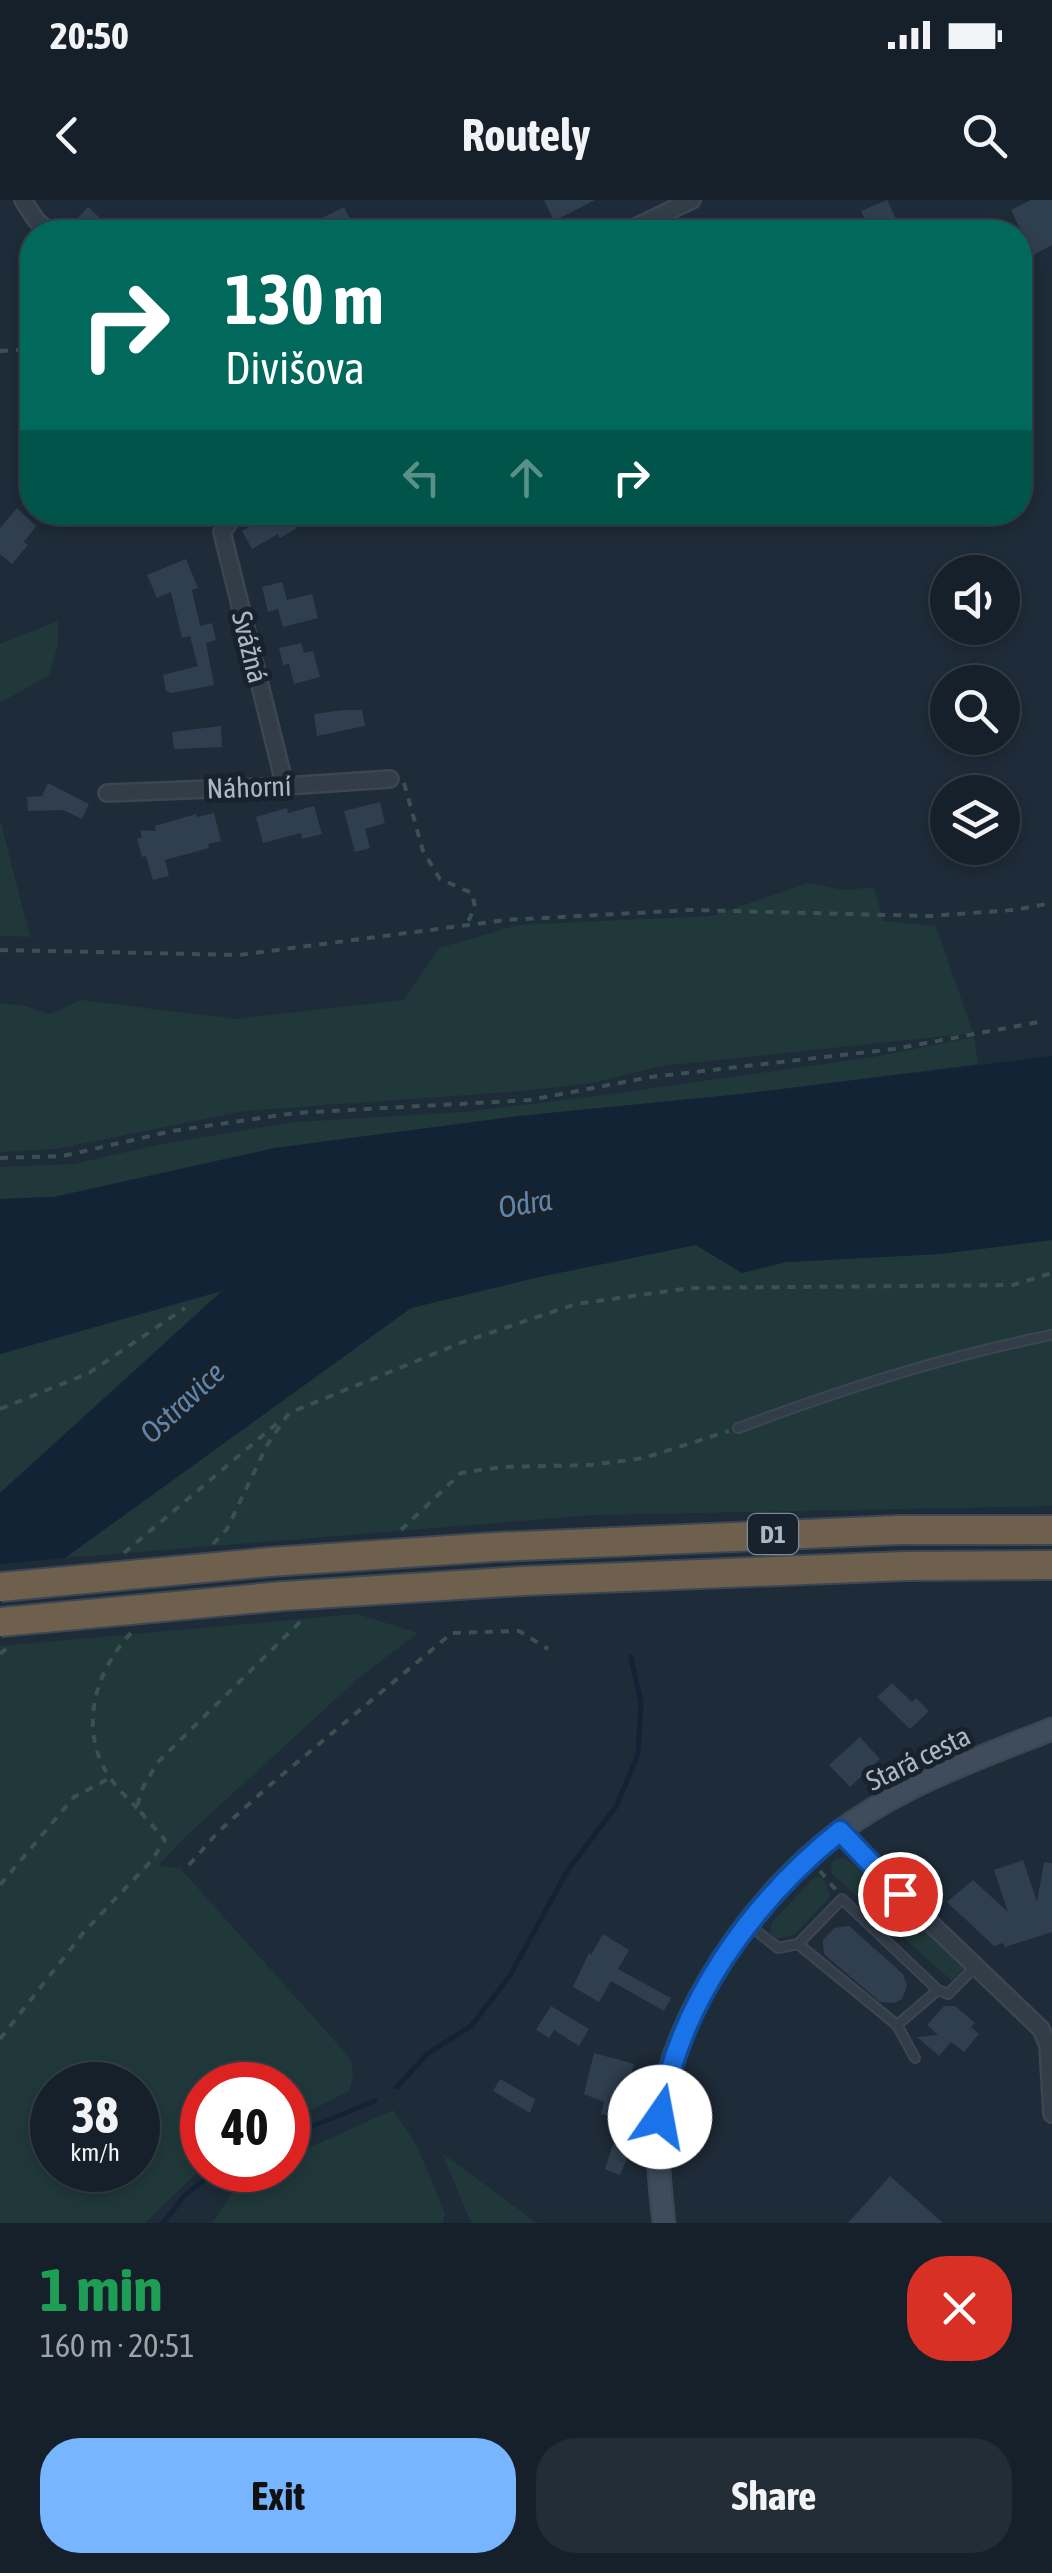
<!DOCTYPE html>
<html lang="en">
<head>
<meta charset="utf-8">
<style>
  body { margin:0; font-family:"Asap Condensed",sans-serif; background:#232d36; color:#f1f3f6; height:100vh; display:flex; flex-direction:column; font-size:38px; white-space:nowrap }
  * { box-sizing:border-box; margin:0 }
  p { font-size:32px; color:#9ea3a8 }
  .icon { flex:none; width:55px; height:55px; fill:none; stroke:currentColor; stroke-width:2; stroke-linecap:round; stroke-linejoin:round }
  .map { position:relative; height:2023px; overflow:hidden }
  .sheet { display:flex; flex-direction:column; background:#16202a; flex:1 }
  .sheet>* { flex:none }
  .top-card { position:absolute; left:20px; top:20px; width:1012px; height:305px; border-radius:40px; box-shadow:0 5px 15px #0003,0 0 0 2px #353e47; background:#00695c; color:#fff; overflow:hidden }
  .tools { position:absolute; left:930px; top:355px; display:grid; gap:20px }
  .tools a { display:grid; place-items:center; width:90px; height:90px; border-radius:50%; background:#16202a; box-shadow:0 5px 15px #0003,0 0 0 2px #353e47; font-size:50px }
  .speed { position:absolute; left:30px; top:1862px; display:flex; gap:20px; font-size:50px; font-weight:700; text-align:center }
  .speed>* { display:grid; place-content:center; width:130px; height:130px; border-radius:50%; background:#16202a; box-shadow:0 5px 15px #0003,0 0 0 2px #353e47; line-height:1 }
  .speed small { font-size:25px; font-weight:400 }
  .speed .limit { border:15px solid #d22; background:#fff; color:#111 }
  .pin { position:absolute; display:grid; place-items:center; width:85px; height:85px; color:#fff; margin:-42px; border:5px solid #fff; border-radius:50%; box-shadow:0 2px 10px #0007 }
  .me { position:absolute; width:110px; margin:-55px; rotate:12deg; stroke-linejoin:round; filter:drop-shadow(0 0 8px #0008) }
  .turn { display:flex; align-items:center; gap:35px; height:210px; padding:0 40px; font-size:45px }
  .turn .icon { width:130px; height:130px; stroke-width:2.5 }
  .turn b { display:block; font-size:70px; line-height:85px }
  .lanes { display:flex; align-items:center; height:95px; padding:0 40px; background:#0003; justify-content:center; gap:50px; direction:ltr }
  .lanes .off { opacity:.35 }
  .round { display:grid; place-items:center; flex:none; width:105px; height:105px; border-radius:40px; background:#232d36 }
  .head { display:flex; align-items:center; justify-content:space-between; height:170px; padding:0 40px }
  h1 { font-size:60px; font-weight:700; line-height:75px; color:#1e9e55 }
  .button { display:flex; gap:20px; margin-top:auto; padding:20px 40px }
  .button a { flex:1; height:115px; border-radius:40px; background:#77b5ff; color:#111; font-size:40px; font-weight:700; line-height:115px; text-align:center }
  .button a+a { background:#232d36; color:#f1f3f6 }
  .status { display:flex; justify-content:space-between; align-items:center; height:70px; padding:0 50px; background:#16202a; direction:ltr }
  .status svg { height:28px; fill:currentColor }
  header { display:flex; justify-content:space-between; align-items:center; height:130px; padding:0 40px; background:#16202a; font-size:45px; font-weight:700 }
  .map>svg:first-child { display:block }
  .green { fill:#203839; fill-rule:evenodd }
  .water { fill:#122335 }
  .pier { fill:#1e2b38 }
  .lines { fill:none; stroke-linecap:round; stroke-linejoin:round }
  .stream { stroke:#122335; stroke-width:5 }
  .building { fill:#303f4f }
  .lane-casing { stroke:#3b4652; stroke-width:12 }
  .street-casing { stroke:#3b4652; stroke-width:20 }
  .secondary-casing { stroke:#3b4652; stroke-width:25 }
  .highway-casing { stroke:#3c4753; stroke-width:32 }
  .path { stroke:#395151; stroke-width:4; stroke-dasharray:8 8; stroke-linecap:butt }
  .lane { stroke:#323d48; stroke-width:8 }
  .street { stroke:#323d48; stroke-width:15 }
  .secondary { stroke:#3f4c5c; stroke-width:20 }
  .highway { stroke:#6f604e; stroke-width:28 }
  .highway-bridge-casing { stroke:#3c4753; stroke-width:32; stroke-linecap:butt }
  .highway-bridge { stroke:#6f604e; stroke-width:28 }
  .route-casing { stroke:#114b97; stroke-width:25 }
  .route { stroke:#1a73e8; stroke-width:18 }
  .labels { text-anchor:middle; dominant-baseline:central; stroke-width:10; stroke-linejoin:round; paint-order:stroke }
  .shield { fill:#17222d; stroke:#7f8a97; stroke-width:2.5 }
  .shield-label { font-size:25px; font-weight:bold; fill:#acb7c5 }
  .street-label { font-size:28px; fill:#acb7c5; stroke:#17222d }
  .water-label { font-size:30px; font-style:italic; fill:#6285a7; stroke:#17222d }
</style>
</head>
<body>
<div class="status"><b>20:50</b><svg viewBox="0 0 49 12"><path d="M0 12V9h3v3zM5 12V6h3v6zM10 12V3h3v9zM15 12V0h3v12zM26 1h20v11H26zM47 4h2v5h-2z"/></svg></div>
<header><svg class="icon" aria-label="back" viewBox="0 0 24 24"><path d="M15 5l-7 7 7 7"/></svg>Routely<svg class="icon" aria-label="search" viewBox="0 0 24 24"><circle cx="10" cy="10" r="6"/><path d="M15 15l6 6"/></svg></header>
<div class="map">
<svg width="1052" height="2023" viewBox="0 0 1052 2023">
  <rect width="100%" height="100%" fill="#1e2b38"/>
  <g class="green">
    <polygon points="58,421 58,444 49,475 0,503 0,444"/>
    <polygon points="0,619 30,737 0,736"/>
    <polygon points="808,683 844,690 874,687 883,721 936,726 973,833 662,866 592,883 511,892 244,911 57,949 0,952 0,803 25,806 49,814 81,800 235,819 404,800 439,748 518,725 711,716"/>
    <polygon points="974,837 978,864 742,894 519,916 275,948 54,997 0,999 0,967 73,964 161,944 295,922 464,912 589,897 873,857"/>
    <polygon points="1052,1040 1052,1306 595,1315 65,1358 411,1108 539,1077 696,1045 742,1073 786,1062 940,1054"/>
    <polygon points="224,1089 0,1293 0,1154"/>
    <path d="M357 1414 418 1433 361 1476 183 1639 158 1666 180 1668 351 1859 353 1877 349 1891 288 1922V1885H202V1968L145 2023H0V1446ZM52 1885H138V1970H52Z"/>
    <polygon points="846,1658 965,1767 952,1781 832,1674 831,1664 835,1659"/>
    <polygon points="815,1677 821,1677 826,1683 830,1697 794,1735 776,1739 770,1733 772,1722"/>
    <path d="M393 1910 416 1944 445 2013 443 2023H212C239 1986 238 1970 288 1970V1957Z"/>
    <polygon points="442,1953 537,2023 471,2023"/>
  </g>
  <polygon class="water" points="1052,856 1052,1040 940,1054 786,1062 742,1073 696,1045 539,1077 411,1108 37,1378 0,1411 0,1293 222,1091 0,1154 0,999 54,997 275,948 519,916 742,894"/>
  <polygon class="pier" points="75,1357 40,1382 0,1416 0,1364"/>
  <g class="lines">
    <g class="stream">
      <polyline points="397,1887 427,1854 471,1826 509,1777 568,1670 617,1605 638,1554 641,1503 631,1457"/>
      <polyline points="288,1936 375,1901"/>
      <polyline points="163,2023 185,1995 218,1970"/>
    </g>
  </g>
  <g class="building">
    <polygon points="544,0 595,0 554,21"/>
    <polygon points="887,0 902,32 871,32 861,11"/>
    <polygon points="1031,0 1052,0 1052,45 1033,55 1011,10"/>
    <polygon points="88,7 115,32 78,32 70,26"/>
    <polygon points="344,7 356,32 291,32 326,16"/>
    <polygon points="17,308 36,326 24,342 28,345 12,364 0,354 0,328"/>
    <polygon points="275,312 288,312 297,328 280,338 278,334 252,349 242,331"/>
    <polygon points="186,359 198,388 192,390 200,426 212,423 216,440 206,443 214,485 172,493 166,491 163,475 198,466 190,436 182,438 171,392 157,398 147,375"/>
    <polygon points="282,382 287,400 312,394 318,418 283,427 278,409 268,412 262,387"/>
    <polygon points="301,443 304,453 313,451 320,477 294,484 289,464 283,465 279,448"/>
    <polygon points="344,510 362,510 365,526 317,536 314,514"/>
    <polygon points="221,526 222,547 174,549 172,532"/>
    <polygon points="48,583 89,604 82,619 63,610 28,611 27,597 42,596"/>
    <polygon points="380,602 385,623 365,629 370,648 355,652 344,611"/>
    <polygon points="314,606 322,634 302,639 301,633 263,643 256,617 287,608 288,613"/>
    <polygon points="214,613 221,641 208,644 209,648 165,660 169,676 153,680 146,656 142,657 137,639 142,637 140,630 156,631 155,626 196,614 197,617"/>
    <polygon points="892,1483 912,1502 916,1498 929,1511 910,1529 877,1497"/>
    <polygon points="860,1537 880,1559 850,1587 829,1565"/>
    <polygon points="1023,1660 1037,1702 1044,1662 1052,1663 1052,1732 1005,1747 1003,1743 994,1746 947,1702 973,1680 1008,1712 994,1670"/>
    <polygon points="849,1726 903,1774 907,1786 902,1799 894,1803 880,1802 824,1754 823,1740 834,1728"/>
    <polygon points="603,1734 629,1750 618,1769 671,1798 664,1811 611,1781 599,1802 573,1787 589,1753 591,1755"/>
    <polygon points="551,1806 589,1829 579,1846 554,1830 549,1838 536,1830"/>
    <polygon points="944,1806 955,1806 975,1823 971,1827 979,1834 964,1852 951,1842 939,1856 917,1837 938,1835 927,1825"/>
    <polygon points="594,1853 634,1864 619,1918 601,1914 604,1902 584,1894"/>
    <polygon points="500,1879 535,1899 530,1913 493,1891"/>
    <polygon points="613,1944 630,1951 620,1975 605,1969"/>
    <polygon points="890,1976 943,2023 848,2023"/>
  </g>
  <g class="lines">
    <g class="lane-casing">
      <g id="lane">
        <path d="M738 1228C841 1190 944 1156 1052 1135"/>
        <polyline points="749,1725 778,1748 798,1744 842,1699 938,1790 948,1794 975,1767"/>
        <polyline points="798,1744 897,1825 938,1790"/>
        <polyline points="897,1825 915,1858"/>
      </g>
    </g>
    <g class="street-casing">
      <g id="street">
        <polyline points="23,0 36,20 49,32"/>
        <polyline points="625,32 692,0"/>
        <polyline points="237,312 222,332 285,586"/>
        <polyline points="107,593 285,586 390,579"/>
        <polyline points="840,1631 875,1670 1041,1829 1048,1845 1052,1914"/>
      </g>
    </g>
    <g class="secondary-casing">
      <path id="secondary" d="M664 2023C660 1988 656 1952 660 1916 673 1811 756 1694 839 1632 903 1584 979 1558 1052 1529"/>
    </g>
    <g class="highway-casing">
      <g id="highway">
        <polyline points="495,1347 899,1330 1052,1330"/>
        <polyline points="522,1381 906,1366 1052,1365"/>
      </g>
    </g>
    <g class="path">
      <polyline points="0,151 32,149"/>
      <polyline points="404,583 423,651 440,679 472,693 475,707 468,722"/>
      <polyline points="0,750 239,755 506,720 691,710 929,716 1014,710 1052,703"/>
      <polyline points="0,958 63,956 172,931 295,913 530,900 651,877 894,849 1044,821"/>
      <polyline points="0,1209 89,1173 185,1108"/>
      <polyline points="401,1330 461,1273 501,1267 591,1265 644,1258 729,1231"/>
      <polyline points="213,1344 227,1329 267,1245 289,1213 463,1142 576,1104 690,1088 1013,1085 1052,1073"/>
      <polyline points="124,1353 281,1220"/>
      <path d="M131 1433C94 1472 78 1531 110 1578 118 1589 128 1599 137 1608"/>
      <polyline points="0,1454 12,1444"/>
      <polyline points="189,1665 218,1632 270,1585 452,1433 519,1431 548,1449"/>
      <polyline points="820,1671 836,1690"/>
      <polyline points="0,1685 74,1597 110,1578"/>
      <polyline points="0,1839 84,1732 152,1660 165,1640 137,1608 141,1591 157,1563 304,1418"/>
    </g>
    <use href="#lane" class="lane"/>
    <use href="#street" class="street"/>
    <use href="#secondary" class="secondary"/>
    <use href="#highway" class="highway"/>
    <g class="highway-bridge-casing">
      <g id="highway-bridge">
        <polyline points="0,1387 269,1362 495,1347"/>
        <polyline points="0,1422 283,1396 522,1381"/>
      </g>
    </g>
    <use href="#highway-bridge" class="highway-bridge"/>
  </g>
  <g class="lines">
    <g class="route-casing">
      <path id="route" d="M660 1917C678 1803 752 1702 840 1631L900 1694"/>
    </g>
    <use href="#route" class="route"/>
  </g>
  <g class="labels">
    <rect class="shield" x="748" y="1314" width="50" height="40" rx="8"/>
    <g class="shield-label">
      <text x="773" y="1334">D1</text>
    </g>
    <g class="street-label">
      <text transform="translate(250 447) rotate(76)">Svážná</text>
      <text transform="translate(249 587) rotate(-2)">Náhorní</text>
      <text transform="translate(918 1558) rotate(-26)">Stará cesta</text>
    </g>
    <g class="water-label">
      <text transform="translate(525 1003) rotate(-9)">Odra</text>
      <text transform="translate(182 1202) rotate(-43)">Ostravice</text>
    </g>
  </g>
</svg>
<div class="tools">
<a><svg class="icon" aria-label="sound" viewBox="0 0 24 24"><path d="M4 9h4l5-4v14l-5-4H4zM17 9q2 3 0 6"/></svg></a>
<a><svg class="icon" aria-label="search" viewBox="0 0 24 24"><circle cx="10" cy="10" r="6"/><path d="M15 15l6 6"/></svg></a>
<a><svg class="icon" aria-label="layers" viewBox="0 0 24 24"><path d="M12 4l9 5-9 5-9-5zM3 14l9 5 9-5"/></svg></a>
</div>
<div class="speed"><div>38<small>km/h</small></div><div class="limit">40</div></div>
<div class="pin" style="left:900px;top:1694px;background:#d93025"><svg class="icon" aria-label="arrive" viewBox="0 0 24 24"><path d="M6 21V4h12l-3 4 3 4H6"/></svg></div>
<svg class="me" style="left:660px;top:1917px" viewBox="-20 -20 40 40"><circle r="19" fill="#fff"/><path d="M0-13L10 11 0 6-10 11z" fill="#1a73e8"/></svg>
<div class="top-card">
<div class="turn"><svg class="icon" aria-label="right" viewBox="0 0 24 24"><path d="M7 20v-9h11M14 6l5 5-5 5"/></svg><div><b>130 m</b>Divišova</div></div>
<div class="lanes"><svg class="icon off" aria-label="left" viewBox="0 0 24 24"><path d="M17 20v-9H6M10 6l-5 5 5 5"/></svg><svg class="icon off" aria-label="ahead" viewBox="0 0 24 24"><path d="M12 20V5M6 11l6-6 6 6"/></svg><svg class="icon" aria-label="right" viewBox="0 0 24 24"><path d="M7 20v-9h11M14 6l5 5-5 5"/></svg></div>
</div>
</div>
<section class="sheet">
<div class="head"><div><h1>1 min</h1><p>160 m · 20:51</p></div><a class="round" style="background:#d93025;color:#fff"><svg class="icon" aria-label="close" viewBox="0 0 24 24"><path d="M6 6l12 12M18 6L6 18"/></svg></a></div>
<div class="button"><a>Exit</a><a>Share</a></div>
</section>
</body>
</html>
